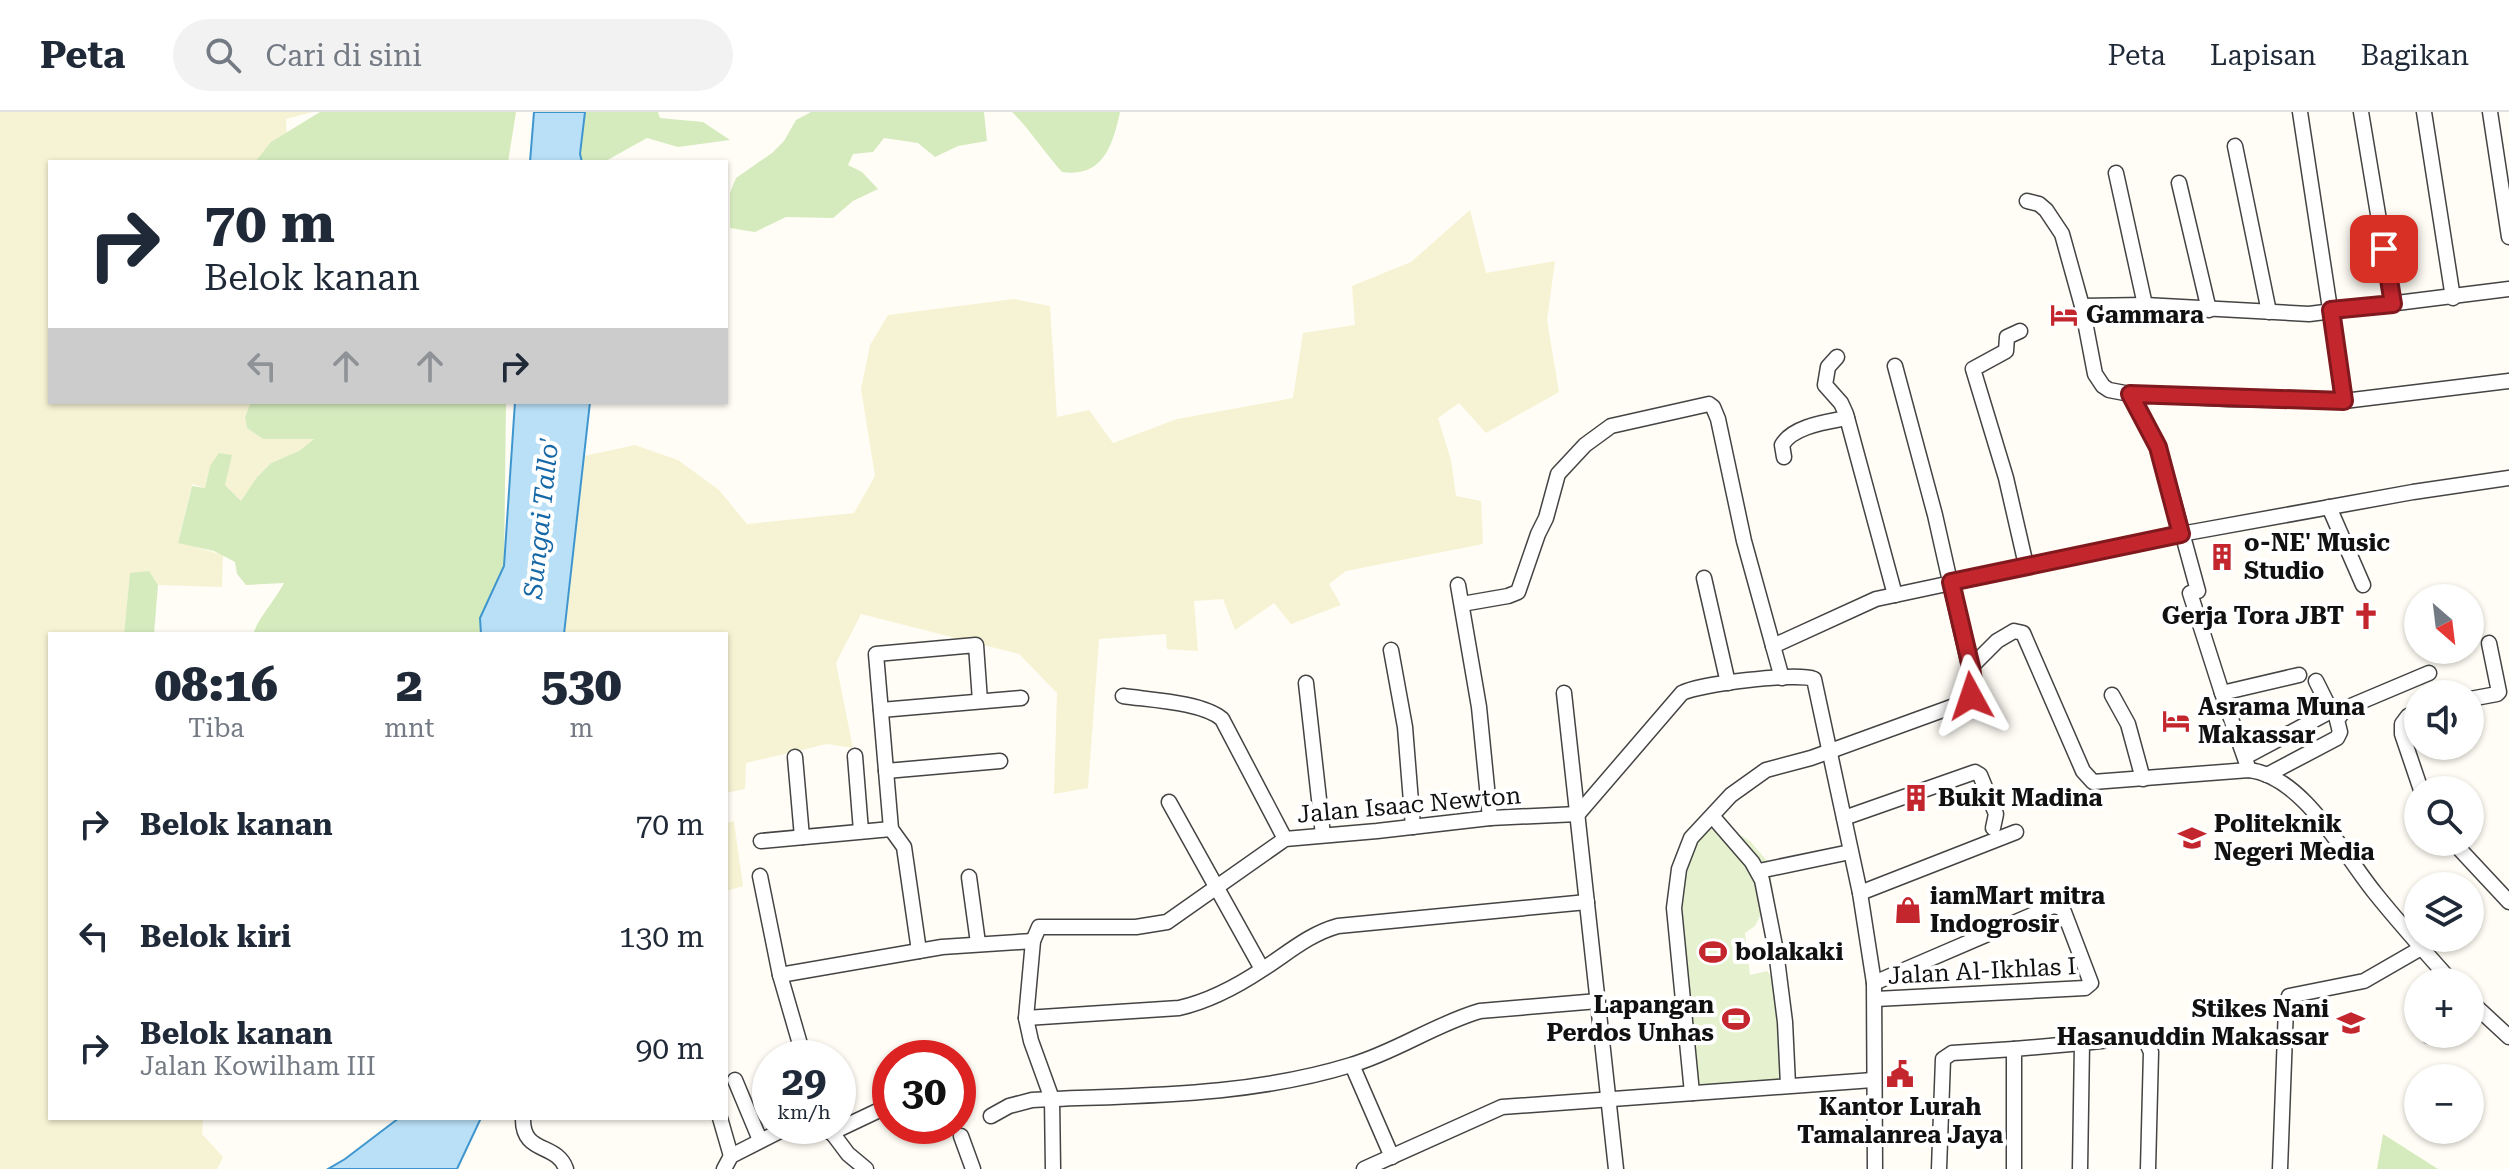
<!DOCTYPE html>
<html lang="id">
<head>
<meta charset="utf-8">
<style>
  body { margin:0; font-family:"Roboto Serif",serif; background:#f2f2f3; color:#1f2937; height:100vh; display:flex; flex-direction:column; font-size:30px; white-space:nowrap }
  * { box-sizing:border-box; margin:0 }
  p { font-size:26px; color:#747a83 }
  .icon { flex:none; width:44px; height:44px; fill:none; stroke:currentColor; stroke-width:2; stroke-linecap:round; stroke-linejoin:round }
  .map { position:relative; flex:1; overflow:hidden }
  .panel { position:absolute; left:48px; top:520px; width:680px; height:488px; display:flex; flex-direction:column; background:#fff; border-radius:0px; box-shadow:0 2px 6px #0004 }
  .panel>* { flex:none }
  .top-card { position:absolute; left:48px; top:48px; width:680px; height:244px; border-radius:0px; box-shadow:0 2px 6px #0004; background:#fff; color:#1f2937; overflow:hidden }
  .needle { width:52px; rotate:152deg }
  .fabs { position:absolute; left:2404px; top:472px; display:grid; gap:16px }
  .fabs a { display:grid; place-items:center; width:80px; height:80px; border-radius:50%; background:#fff; box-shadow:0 2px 6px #0004; font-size:40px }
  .speed { position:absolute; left:752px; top:928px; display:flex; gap:16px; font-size:40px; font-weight:700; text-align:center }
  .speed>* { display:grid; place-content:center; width:104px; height:104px; border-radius:50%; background:#fff; box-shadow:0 2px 6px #0004; line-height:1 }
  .speed small { font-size:20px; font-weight:400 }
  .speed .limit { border:12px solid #d22; background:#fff; color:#111 }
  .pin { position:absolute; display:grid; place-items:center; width:68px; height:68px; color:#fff; margin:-34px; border-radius:16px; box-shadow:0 4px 12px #0006 }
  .me { position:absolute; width:88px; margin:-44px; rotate:355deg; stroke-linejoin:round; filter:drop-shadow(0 0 6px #0008) }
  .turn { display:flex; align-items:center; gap:28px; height:168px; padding:0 24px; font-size:36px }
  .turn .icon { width:104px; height:104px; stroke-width:2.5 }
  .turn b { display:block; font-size:56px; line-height:68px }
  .lanes { display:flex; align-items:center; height:76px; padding:0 24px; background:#0003; justify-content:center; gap:40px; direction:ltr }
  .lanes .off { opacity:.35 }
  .eta { display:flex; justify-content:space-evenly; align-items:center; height:136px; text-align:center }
  .eta b { font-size:48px; font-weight:800; line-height:56px }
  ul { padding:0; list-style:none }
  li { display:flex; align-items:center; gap:24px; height:112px; padding:0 24px }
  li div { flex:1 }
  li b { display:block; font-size:30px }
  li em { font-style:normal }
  header { display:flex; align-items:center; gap:48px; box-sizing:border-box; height:112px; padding:0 40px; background:#fff; border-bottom:2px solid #e0e1e3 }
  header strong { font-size:38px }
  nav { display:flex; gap:44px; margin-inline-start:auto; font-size:28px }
  .search { width:560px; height:72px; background:#f2f2f3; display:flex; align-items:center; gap:20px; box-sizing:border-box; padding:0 28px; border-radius:44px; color:#747a83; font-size:30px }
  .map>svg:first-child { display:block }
  .farmland { fill:#f6f3d4 }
  .green { fill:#d5ebbd }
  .pitch { fill:#e6f2cf }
  .water { fill:#b9e0f7; stroke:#3f96cf; stroke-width:2 }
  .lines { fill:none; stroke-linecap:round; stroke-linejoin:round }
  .street-casing { stroke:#444; stroke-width:17 }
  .street { stroke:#fff; stroke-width:14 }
  .route-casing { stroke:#7f191e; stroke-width:20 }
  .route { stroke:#c4262e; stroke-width:14 }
  .labels { text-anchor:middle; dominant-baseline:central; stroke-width:8; stroke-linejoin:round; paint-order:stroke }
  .poi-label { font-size:24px; font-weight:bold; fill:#111; stroke:#fff; text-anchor:start }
  .street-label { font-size:24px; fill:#111; stroke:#fff }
  .water-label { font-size:26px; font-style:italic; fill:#1768a6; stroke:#fff }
</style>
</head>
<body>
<header>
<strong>Peta</strong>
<div class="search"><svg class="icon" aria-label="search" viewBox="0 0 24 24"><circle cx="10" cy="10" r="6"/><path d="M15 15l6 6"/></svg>Cari di sini</div>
<nav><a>Peta</a><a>Lapisan</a><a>Bagikan</a></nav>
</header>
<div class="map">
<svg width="2509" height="1057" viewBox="0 0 2509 1057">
  <rect width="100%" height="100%" fill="#fffdf5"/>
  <g class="farmland">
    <polygon points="0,0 313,0 286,7 287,26 265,50 50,50 50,290 255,290 250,292 245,305 247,316 263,327 315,326 299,339 271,351 257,365 241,389 225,373 231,343 210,354 205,376 192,372 178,430 223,443 222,475 158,473 149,459 130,462 124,522 50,522 50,1006 203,1006 202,1022 223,1045 217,1057 0,1057"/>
    <polygon points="1470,98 1486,161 1555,149 1547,208 1559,280 1486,321 1459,291 1438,306 1451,348 1456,384 1481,389 1483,432 1346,459 1329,472 1341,493 1291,512 1274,491 1235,518 1223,487 1194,489 1198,539 1167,537 1166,522 1099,527 1088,676 1054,682 1057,581 1019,542 861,502 836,551 853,636 827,632 746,651 745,677 726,681 726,522 564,522 584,344 635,333 678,348 719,378 747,412 854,401 875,364 861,277 870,233 888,203 1014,187 1050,194 1057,305 1089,298 1113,331 1177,307 1293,286 1303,221 1355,213 1352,174 1411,150"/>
    <polygon points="734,709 743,774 726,779 726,711"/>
  </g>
  <g class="green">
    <polygon points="320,0 516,0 508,50 255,50 271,30"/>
    <polygon points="585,0 658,0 660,6 703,10 730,28 678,35 647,26 604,50 582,50 580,42"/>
    <polygon points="811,0 984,0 987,29 958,34 935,45 918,31 884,26 873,40 853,42 848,53 862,60 878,77 853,89 833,106 786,105 755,120 730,116 730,81 736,66 772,41 784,29 796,8"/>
    <path d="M1012 0H1120C1113 33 1103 66 1062 60 1044 40 1031 19 1012 0Z"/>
    <path d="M255 290H506L504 454 480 506 481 522H253C260 503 274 490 284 471L246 473 237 462 235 450 214 439 178 431 192 374 205 376 210 354 219 341 232 343 225 373 241 389 257 365 271 351 299 339 314 327H263L247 316 245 305 250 292Z"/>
    <polygon points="149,459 158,473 154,522 124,522 130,461"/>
    <polygon points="2383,1022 2438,1057 2377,1057"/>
  </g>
  <polygon class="pitch" points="1708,703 1750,729 1768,750 1773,778 1755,814 1745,821 1750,863 1767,859 1779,873 1790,968 1683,976 1680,862 1672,761"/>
  <g class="water">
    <polygon points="534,0 585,0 580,42 582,50 530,50"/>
    <polygon points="515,290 590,290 564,522 481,522 480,506 504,454"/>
    <polygon points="399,1006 481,1006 457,1057 328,1057 345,1047"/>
  </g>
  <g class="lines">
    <g class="street-casing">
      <g id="street">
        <polyline points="2300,0 2344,289"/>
        <polyline points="2361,0 2393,192"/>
        <polyline points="2424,0 2453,186"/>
        <polyline points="2490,0 2509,125"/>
        <polyline points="2235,34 2269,200"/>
        <polyline points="2116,61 2145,193"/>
        <polyline points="2179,71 2209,198"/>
        <polyline points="2027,89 2039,92 2046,98 2062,122 2082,194 2095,262 2103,274 2109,278 2130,282 2228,287 2344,289 2509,269"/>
        <polyline points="2082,194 2145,193 2309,202 2509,177"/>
        <polyline points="2020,219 2007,225 2006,239 1973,257 2006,366 2026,453"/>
        <polyline points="1837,245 1828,255 1825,273 1841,291 1846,302 1895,483"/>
        <polyline points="2130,282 2160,340 2198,479 2190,481 2222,581 2249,658"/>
        <path d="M1784 345 1782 333C1793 314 1827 310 1847 306"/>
        <polyline points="2329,395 2363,473"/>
        <polyline points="1704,466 1728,571"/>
        <polyline points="1458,473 1479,595 1490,706"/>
        <polyline points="1462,492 1508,484 1518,480 1538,422 1546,406 1558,362 1585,333 1611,314 1709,292 1713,295 1718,307 1744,429 1773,534"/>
        <polyline points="1391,538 1405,615 1413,715"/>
        <path d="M1971 555 1997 529 2014 519 2023 521 2083 659 2093 670 2249 658C2303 664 2344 743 2375 781 2399 811 2426 841 2452 870"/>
        <polyline points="1782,566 1773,534 1876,487 1895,483 2181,422 2413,380 2509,366"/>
        <polyline points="1306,571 1323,723"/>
        <polyline points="1564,581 1616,1057"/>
        <polyline points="2222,581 2299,563"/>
        <polyline points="2112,583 2128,612 2143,667"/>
        <path d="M1123 584C1150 588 1202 590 1222 607L1285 727"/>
        <polyline points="2470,587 2497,582 2499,580 2489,531"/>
        <polyline points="881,598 1021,586"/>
        <polyline points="2418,599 2408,604 2402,612 2402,622 2421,678"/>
        <polyline points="855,644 861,719"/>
        <polyline points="795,645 802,725"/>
        <polyline points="2245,645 2331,599 2316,569"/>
        <polyline points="886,659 1000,649"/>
        <polyline points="2267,663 2337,626 2340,620 2337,608 2346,596 2429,561"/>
        <polyline points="1169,690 1262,857"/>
        <path d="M1578 702 1682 581C1699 572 1797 560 1814 567L1860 781 1874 871 1875 1057"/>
        <polyline points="1713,705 1752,750 1762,768 1776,839 1785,910 1788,973"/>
        <polyline points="1844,706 1975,660 1980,663 1996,702 1993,716"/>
        <polyline points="761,729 891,717"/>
        <polyline points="2453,730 2509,790"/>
        <polyline points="1759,759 1850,740"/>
        <polyline points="760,764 780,863 804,946"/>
        <polyline points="969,765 978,831"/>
        <polyline points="1860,781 2016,720"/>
        <polyline points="919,839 904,735 891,717 876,542 976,533 980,589"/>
        <polyline points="780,863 942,835 1033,829"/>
        <polyline points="1874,871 2053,794 2062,796 2064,800 2091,871 2085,876 1876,887"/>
        <polyline points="2470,889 2509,925"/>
        <path d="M1026 906 1179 896C1210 889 1236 875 1263 857 1288 841 1309 822 1338 814L1587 790"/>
        <polyline points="2429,924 2432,922"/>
        <polyline points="1352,953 1392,1045"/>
        <polyline points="735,968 760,1028"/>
        <polyline points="1692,981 1674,796 1679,757 1691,726 1731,683 1766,658 1811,646 1954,594 1971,584 1974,576 1935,403 1895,254"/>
        <path d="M991 1004 1009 994 1032 988C1139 983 1247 985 1351 953 1396 940 1435 912 1480 899L1598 889"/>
        <path d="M523 1006C522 1043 557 1030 566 1057"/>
        <polyline points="720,1006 731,1044"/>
        <polyline points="827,1014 848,1042 866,1057"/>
        <polyline points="831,1021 890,993"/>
        <polyline points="961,1024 973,1057"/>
        <polyline points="724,1057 731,1044 790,1014"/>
        <polyline points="1053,1057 1052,987 1031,929 1026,906 1033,829 1039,815 1136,815 1167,810 1285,727 1377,719 1490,706 1578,702"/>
        <polyline points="1364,1057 1502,995 1873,968"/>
        <polyline points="1939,1057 1943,947 1952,941 2014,937"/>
        <polyline points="2014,1057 2014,937 2082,931"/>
        <polyline points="2080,1057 2082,931 2138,925 2145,927 2151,940 2148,1057"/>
        <polyline points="2280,1057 2286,895 2289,884 2364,869 2423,835"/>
      </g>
    </g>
    <use href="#street" class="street"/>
  </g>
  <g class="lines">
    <g class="route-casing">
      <polyline id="route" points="1971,584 1974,576 1971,555 1951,470 2181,422 2158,335 2130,282 2344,289 2331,198 2393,192 2384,137"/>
    </g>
    <use href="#route" class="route"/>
  </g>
  <defs>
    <g id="hotel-bare" transform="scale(2.16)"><path d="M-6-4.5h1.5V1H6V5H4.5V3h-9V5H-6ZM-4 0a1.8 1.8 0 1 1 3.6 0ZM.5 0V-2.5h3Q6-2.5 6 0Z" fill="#c4262e" stroke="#fff" stroke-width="2.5" paint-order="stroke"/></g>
    <g id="building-bare" transform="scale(2.16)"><path d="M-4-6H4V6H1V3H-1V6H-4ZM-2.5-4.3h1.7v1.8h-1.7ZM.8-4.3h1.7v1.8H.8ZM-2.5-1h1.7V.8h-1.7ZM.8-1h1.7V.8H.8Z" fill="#c4262e" stroke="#fff" stroke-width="2.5" paint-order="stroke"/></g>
    <g id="church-bare" transform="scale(2.16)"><path d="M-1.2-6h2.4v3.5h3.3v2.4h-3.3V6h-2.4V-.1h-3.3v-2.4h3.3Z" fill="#c4262e" stroke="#fff" stroke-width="2.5" paint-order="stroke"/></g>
    <g id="university-bare" transform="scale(2.16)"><path d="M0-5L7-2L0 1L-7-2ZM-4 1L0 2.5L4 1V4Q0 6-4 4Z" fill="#c4262e" stroke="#fff" stroke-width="2.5" paint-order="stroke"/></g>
    <g id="shop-bare" transform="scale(2.16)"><path d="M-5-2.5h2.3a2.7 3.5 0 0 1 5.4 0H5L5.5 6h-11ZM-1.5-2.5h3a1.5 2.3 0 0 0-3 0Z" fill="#c4262e" stroke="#fff" stroke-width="2.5" paint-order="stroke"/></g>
    <g id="stadium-bare" transform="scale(2.16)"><path d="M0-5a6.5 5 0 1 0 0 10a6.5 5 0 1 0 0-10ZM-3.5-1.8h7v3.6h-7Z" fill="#c4262e" stroke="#fff" stroke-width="2.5" paint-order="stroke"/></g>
    <g id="civic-bare" transform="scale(2.16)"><path d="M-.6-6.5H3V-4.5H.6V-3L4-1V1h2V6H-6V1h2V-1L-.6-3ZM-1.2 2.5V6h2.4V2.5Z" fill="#c4262e" stroke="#fff" stroke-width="2.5" paint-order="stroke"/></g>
  </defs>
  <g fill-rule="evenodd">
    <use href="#hotel-bare" x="2064" y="203"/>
    <use href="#building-bare" x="2222" y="445"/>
    <use href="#church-bare" x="2366" y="504"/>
    <use href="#hotel-bare" x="2176" y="609"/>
    <use href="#building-bare" x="1916" y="686"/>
    <use href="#university-bare" x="2192" y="726"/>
    <use href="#shop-bare" x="1908" y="798"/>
    <use href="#stadium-bare" x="1713" y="840"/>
    <use href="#stadium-bare" x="1736" y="907"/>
    <use href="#university-bare" x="2351" y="911"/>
    <use href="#civic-bare" x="1900" y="962"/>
  </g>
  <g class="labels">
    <g class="poi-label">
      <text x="2086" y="203">Gammara</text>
      <text x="2244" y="431">o-NE' Music<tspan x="2244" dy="28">Studio</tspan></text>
      <text x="2344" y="504" text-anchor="end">Gerja Tora JBT</text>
      <text x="2198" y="595">Asrama Muna<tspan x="2198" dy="28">Makassar</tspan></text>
      <text x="1938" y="686">Bukit Madina</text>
      <text x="2214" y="712">Politeknik<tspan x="2214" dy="28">Negeri Media</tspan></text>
      <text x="1930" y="784">iamMart mitra<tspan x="1930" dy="28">Indogrosir</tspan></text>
      <text x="1735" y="840">bolakaki</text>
      <text x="1714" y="893" text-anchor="end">Lapangan<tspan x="1714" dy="28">Perdos Unhas</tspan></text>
      <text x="2329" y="897" text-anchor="end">Stikes Nani<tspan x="2329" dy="28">Hasanuddin Makassar</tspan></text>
      <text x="1900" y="995" text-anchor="middle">Kantor Lurah<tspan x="1900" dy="28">Tamalanrea Jaya</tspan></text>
    </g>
    <g class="street-label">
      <text transform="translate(1409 693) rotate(-5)">Jalan Isaac Newton</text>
      <text transform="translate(1982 859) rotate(-3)">Jalan Al-Ikhlas I</text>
    </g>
    <g class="water-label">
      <text transform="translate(541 406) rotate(-84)">Sungai Tallo'</text>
    </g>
  </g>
</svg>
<div class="fabs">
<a><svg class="needle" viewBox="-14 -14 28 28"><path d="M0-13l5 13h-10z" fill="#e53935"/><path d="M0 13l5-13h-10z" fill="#747a83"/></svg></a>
<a><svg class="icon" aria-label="sound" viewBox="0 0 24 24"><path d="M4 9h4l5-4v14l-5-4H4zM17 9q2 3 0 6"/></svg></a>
<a><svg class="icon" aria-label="search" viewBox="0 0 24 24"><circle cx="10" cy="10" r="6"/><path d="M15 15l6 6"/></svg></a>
<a><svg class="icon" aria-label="layers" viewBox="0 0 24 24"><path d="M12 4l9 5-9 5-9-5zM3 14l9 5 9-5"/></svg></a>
<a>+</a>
<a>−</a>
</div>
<div class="speed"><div>29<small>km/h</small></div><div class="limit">30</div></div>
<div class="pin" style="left:2384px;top:137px;background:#d93025"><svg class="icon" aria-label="arrive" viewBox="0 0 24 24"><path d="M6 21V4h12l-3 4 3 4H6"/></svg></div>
<svg class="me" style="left:1971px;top:584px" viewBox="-20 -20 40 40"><path d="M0-17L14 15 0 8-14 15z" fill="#c4262e" stroke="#fff" stroke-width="4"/></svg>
<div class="top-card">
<div class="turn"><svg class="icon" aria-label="right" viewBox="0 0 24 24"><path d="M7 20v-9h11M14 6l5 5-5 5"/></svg><div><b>70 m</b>Belok kanan</div></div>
<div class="lanes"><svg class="icon off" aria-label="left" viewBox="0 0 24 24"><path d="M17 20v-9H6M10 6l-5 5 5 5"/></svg><svg class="icon off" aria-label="ahead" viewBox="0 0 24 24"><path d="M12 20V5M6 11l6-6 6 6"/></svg><svg class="icon off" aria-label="ahead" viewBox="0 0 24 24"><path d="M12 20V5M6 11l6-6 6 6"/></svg><svg class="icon" aria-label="right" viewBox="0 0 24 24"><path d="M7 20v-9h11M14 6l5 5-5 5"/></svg></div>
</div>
<section class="panel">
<div class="eta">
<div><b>08:16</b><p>Tiba</p></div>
<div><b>2</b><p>mnt</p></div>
<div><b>530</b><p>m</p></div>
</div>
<ul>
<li><svg class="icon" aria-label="right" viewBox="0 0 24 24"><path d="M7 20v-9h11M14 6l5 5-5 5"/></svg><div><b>Belok kanan</b></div><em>70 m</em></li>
<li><svg class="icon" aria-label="left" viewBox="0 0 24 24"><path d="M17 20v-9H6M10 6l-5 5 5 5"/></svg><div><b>Belok kiri</b></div><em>130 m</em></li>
<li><svg class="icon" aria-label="right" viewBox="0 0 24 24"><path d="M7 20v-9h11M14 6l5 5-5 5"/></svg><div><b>Belok kanan</b><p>Jalan Kowilham III</p></div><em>90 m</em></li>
</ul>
</section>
</div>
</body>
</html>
